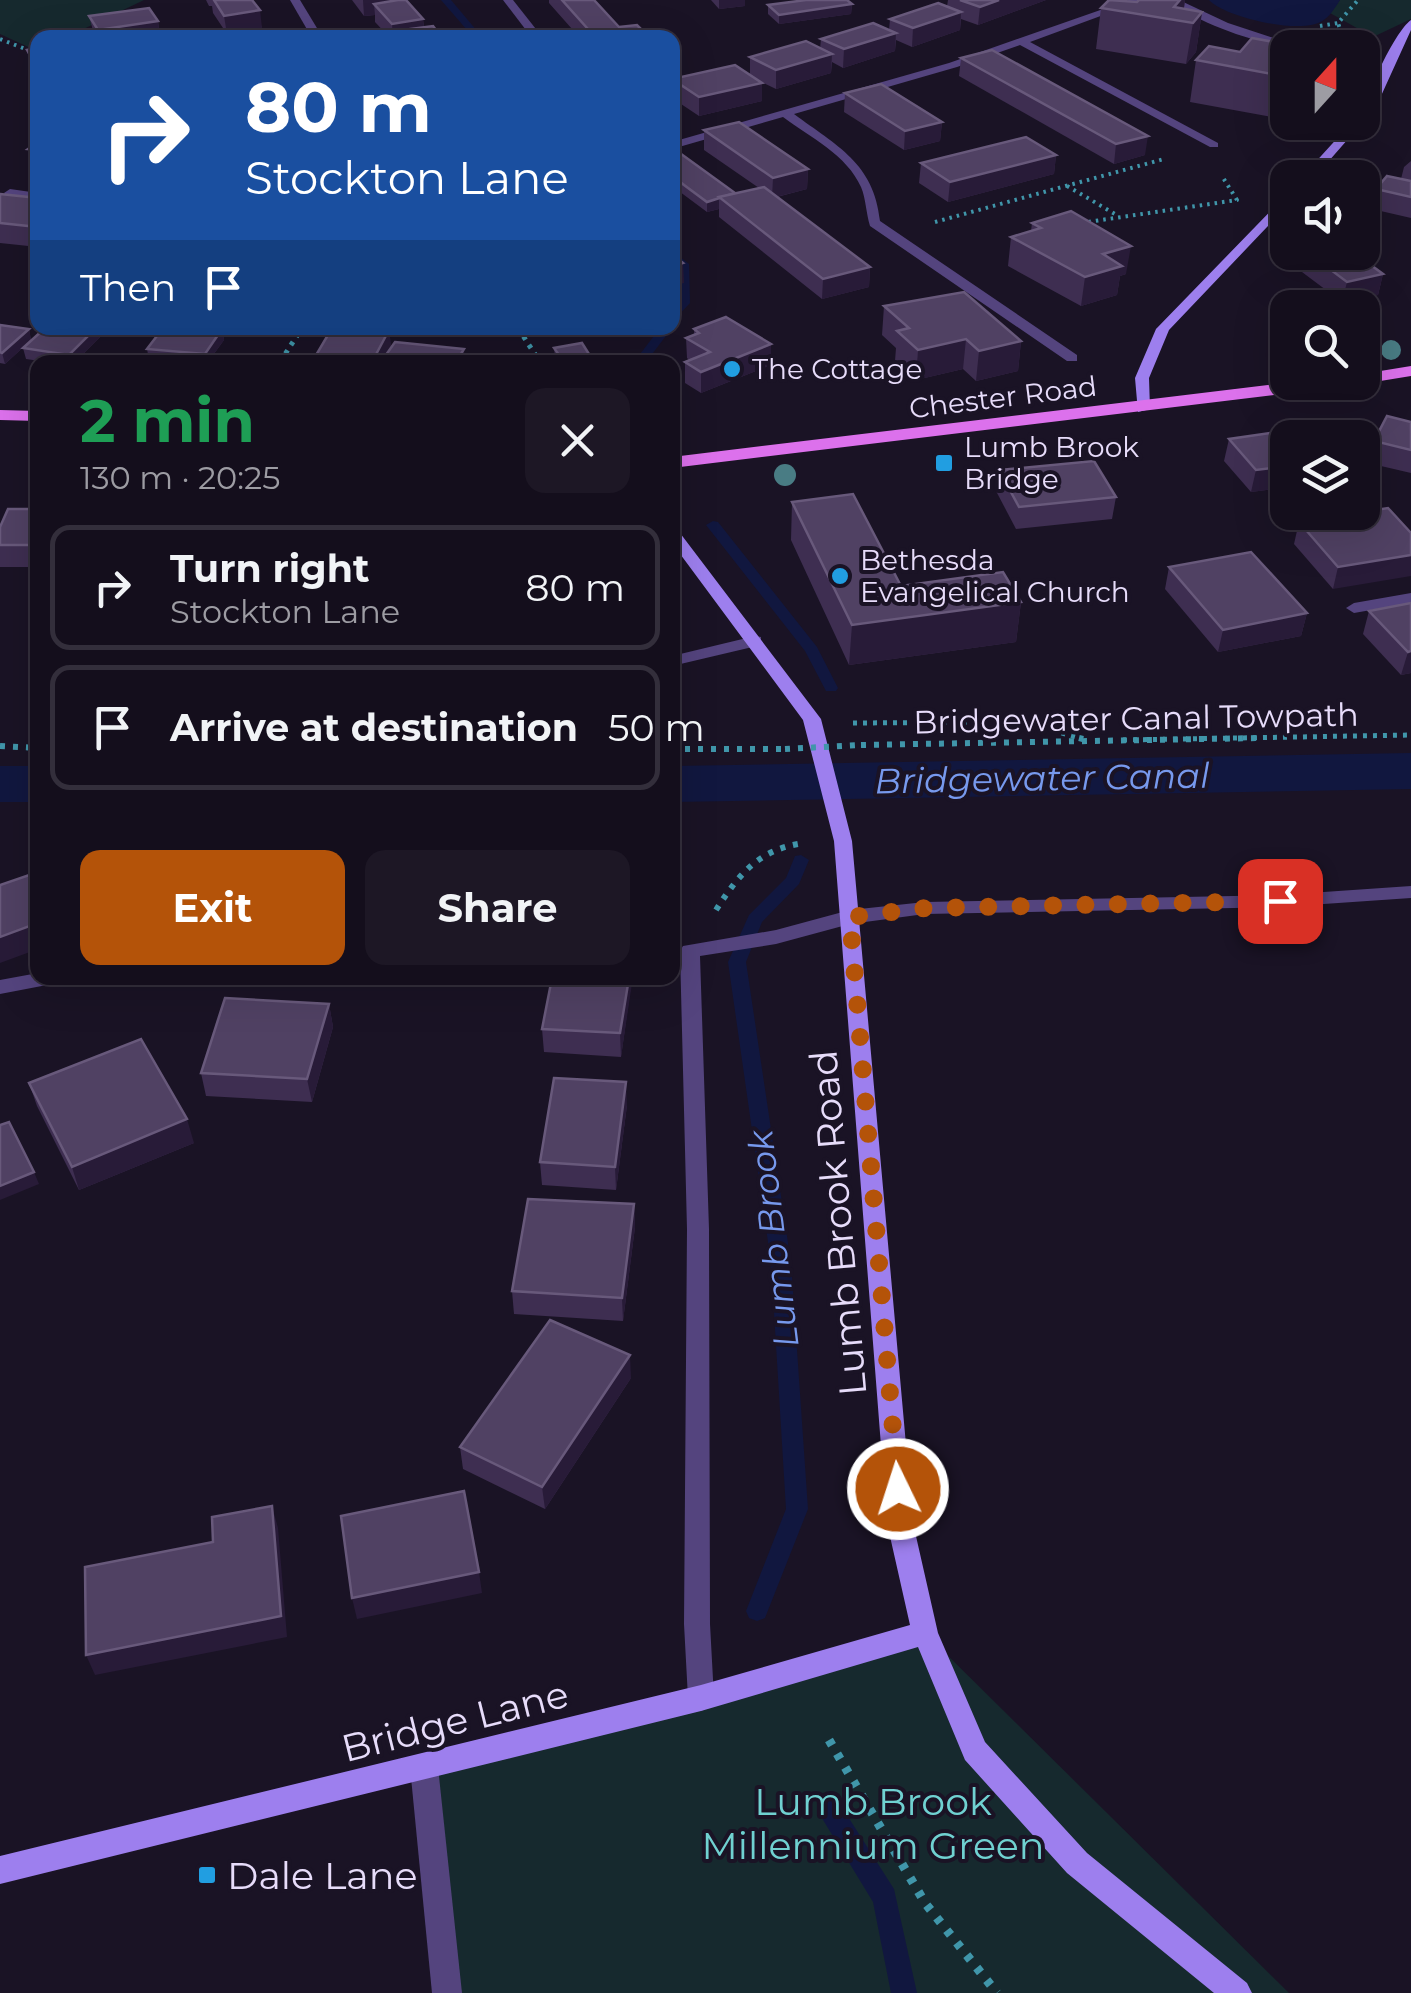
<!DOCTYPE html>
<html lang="en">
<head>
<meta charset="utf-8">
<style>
  body { margin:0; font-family:Montserrat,sans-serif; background:#1d1725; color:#f1f3f6; height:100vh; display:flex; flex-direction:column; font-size:38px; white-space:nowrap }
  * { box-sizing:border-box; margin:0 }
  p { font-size:32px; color:#9d9ca3 }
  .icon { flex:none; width:55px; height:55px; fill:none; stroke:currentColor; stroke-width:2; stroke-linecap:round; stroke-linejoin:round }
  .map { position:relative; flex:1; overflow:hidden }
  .panel { position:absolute; left:30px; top:355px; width:650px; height:630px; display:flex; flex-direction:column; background:#140e1c; border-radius:20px; box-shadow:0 10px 40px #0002,0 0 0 2px #332e3b }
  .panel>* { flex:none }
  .banner { position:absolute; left:30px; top:30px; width:650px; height:305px; border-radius:20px; box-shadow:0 10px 40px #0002,0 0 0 2px #332e3b; background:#1a4fa0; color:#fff; overflow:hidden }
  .needle { width:65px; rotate:21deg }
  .controls { position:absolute; left:1270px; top:30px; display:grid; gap:20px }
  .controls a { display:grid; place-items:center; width:110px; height:110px; border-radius:20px; background:#140e1c; box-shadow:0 10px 40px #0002,0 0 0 2px #332e3b; font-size:50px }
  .pin { position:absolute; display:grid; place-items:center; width:85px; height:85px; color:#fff; margin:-42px; border-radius:20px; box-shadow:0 5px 15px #0006 }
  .me { position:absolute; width:110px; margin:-55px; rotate:356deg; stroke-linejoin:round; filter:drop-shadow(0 0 8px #0008) }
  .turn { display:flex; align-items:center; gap:35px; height:210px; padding:0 50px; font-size:45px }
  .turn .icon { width:130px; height:130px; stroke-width:2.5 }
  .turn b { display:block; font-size:70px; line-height:85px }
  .then { display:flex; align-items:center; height:95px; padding:0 50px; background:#0003; gap:20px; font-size:38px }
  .round { display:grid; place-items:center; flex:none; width:105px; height:105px; border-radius:20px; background:#1d1725 }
  .headline { display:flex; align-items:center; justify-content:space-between; height:170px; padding:0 50px }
  h1 { font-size:60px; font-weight:700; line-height:75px; color:#1e9e55 }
  .action { display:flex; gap:20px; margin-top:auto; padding:20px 50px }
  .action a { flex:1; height:115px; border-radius:20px; background:#b45309; color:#fff; font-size:40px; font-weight:700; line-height:115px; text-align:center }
  .action a+a { background:#1d1725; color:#f1f3f6 }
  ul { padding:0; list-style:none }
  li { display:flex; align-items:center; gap:30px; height:125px; margin:0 20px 15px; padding:0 30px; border:5px solid #332e3b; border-radius:20px }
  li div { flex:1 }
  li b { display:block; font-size:38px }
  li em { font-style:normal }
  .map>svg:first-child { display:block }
  .green { fill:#16292e }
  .water { fill:#11173f }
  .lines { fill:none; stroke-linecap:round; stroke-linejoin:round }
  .stream { fill:#11173f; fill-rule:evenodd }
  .canal { fill:#11173f; fill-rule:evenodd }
  .path-far3 { stroke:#4096aa; stroke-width:4; stroke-dasharray:2.5 5; stroke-linecap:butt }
  .path-far2 { stroke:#4096aa; stroke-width:5; stroke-dasharray:4 6; stroke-linecap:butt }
  .path-far1 { stroke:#4096aa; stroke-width:6; stroke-dasharray:5 8; stroke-linecap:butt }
  .path { stroke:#4096aa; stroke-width:9; stroke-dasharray:6 10; stroke-linecap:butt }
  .lane { fill:#54447e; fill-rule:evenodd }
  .street { fill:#54447e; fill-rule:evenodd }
  .secondary { fill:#9d7fee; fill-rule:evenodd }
  .primary { fill:#dc71ec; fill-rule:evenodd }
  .path-bridge { stroke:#4096aa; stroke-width:6; stroke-dasharray:5 8; stroke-linecap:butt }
  .tree { fill:#497c84 }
  .wall { fill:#3e2e51 }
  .shaded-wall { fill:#281b38 }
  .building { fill:#504163; stroke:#68597b; stroke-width:2.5 }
  .route { stroke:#b45309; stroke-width:18; stroke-dasharray:0 32.4 }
  .poi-dot { fill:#219ee1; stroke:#1a1325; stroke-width:4 }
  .labels { text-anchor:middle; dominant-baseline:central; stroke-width:8; stroke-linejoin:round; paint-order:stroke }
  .far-poi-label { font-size:28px; fill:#e7dcfa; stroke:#1a1325; text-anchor:start }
  .far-street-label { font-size:28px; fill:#e7dcfa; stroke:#1a1325 }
  .street-label { font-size:32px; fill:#e7dcfa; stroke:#1a1325 }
  .water-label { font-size:35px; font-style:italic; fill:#7799ed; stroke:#1a1325 }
  .near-street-label { font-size:38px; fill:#e7dcfa; stroke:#1a1325 }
  .near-park-label { font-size:38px; fill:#70d1d1; stroke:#1a1325 }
  .near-poi-label { font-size:38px; fill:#e7dcfa; stroke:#1a1325; text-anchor:start }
</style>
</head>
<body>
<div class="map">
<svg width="1411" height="1993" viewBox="0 0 1411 1993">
  <rect width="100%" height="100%" fill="#1a1325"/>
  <g class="green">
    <polygon points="0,0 144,0 67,37 38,38 37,51 0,34"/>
    <polygon points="1340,0 1411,0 1411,19 1373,37 1330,13"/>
    <polygon points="925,1633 1289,1993 443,1993 424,1767"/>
  </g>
  <path class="water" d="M1209 0H1340C1336 6 1331 15 1325 19 1305 37 1224 17 1209 0Z"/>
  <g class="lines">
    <g class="stream">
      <polygon points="441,0 451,0 483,38 474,38"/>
      <polygon points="672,251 689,264 690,303 672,322 672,310 678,303 677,265 672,260"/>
      <polygon points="660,328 672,328 646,362 634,362"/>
      <polygon points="713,521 718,522 817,647 838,688 836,691 826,691 805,651 706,525"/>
      <polygon points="801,855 809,860 799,884 762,922 746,962 791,1263 808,1509 765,1618 757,1621 749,1618 746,1611 786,1509 771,1263 728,962 749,915 786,878 795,856"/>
      <polygon points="829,1798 838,1801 894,1889 917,1993 891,1993 873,1902 817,1810 820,1801"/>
    </g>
    <g class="canal">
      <polygon points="1411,753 1411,789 672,802 672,766"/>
      <rect x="0" y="766" width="38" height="36"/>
    </g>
    <g class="path-far3">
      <polyline points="1320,26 1338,23"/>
      <polyline points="0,39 38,54"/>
      <polyline points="1344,41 1338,23 1358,0"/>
      <polyline points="1067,186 1115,214"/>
      <polyline points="935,222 1164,159"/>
      <polyline points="1081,223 1237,200 1222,176"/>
    </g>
    <g class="path-far2">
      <polyline points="518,328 540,362"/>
      <polyline points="280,362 302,328"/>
      <polyline points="853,723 1023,722 1083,739"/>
      <polyline points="1123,740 1411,735"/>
    </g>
    <g class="path-far1">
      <polyline points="1079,738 1083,739"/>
      <polyline points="861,745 1261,738"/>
      <polyline points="0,746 38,748"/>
      <polyline points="672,749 781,749"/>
      <path d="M716 910C739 874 759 849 804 843"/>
    </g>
    <polyline class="path" points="829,1740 925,1903 997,1993"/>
    <polygon class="lane" points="755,636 761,637 761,645 672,666 672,656"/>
    <g class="street">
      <polygon points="290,0 300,0 323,38 312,38"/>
      <polygon points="503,0 513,0 543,38 532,38"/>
      <path d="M1129 0H1144L1030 42 1218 143V147H1210L1020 45 957 67 794 114C837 146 874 163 880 221L1077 355V361H1067L870 226C866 213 866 199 861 187 847 155 810 137 783 117L672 149V142L949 63Z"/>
      <path d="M1166 0H1179L1228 23 1304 48C1264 48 1199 23 1166 0Z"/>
      <polygon points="1362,60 1391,67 1386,70 1362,66"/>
      <polygon points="10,189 38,193 38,201 6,196 4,193"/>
      <polygon points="1411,593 1411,603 1354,613 1346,608 1354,603"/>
      <polygon points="1411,886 1411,898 1280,907 925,914 850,924 776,944 700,956 709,1229 710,1624 714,1698 710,1707 701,1711 692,1707 688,1698 684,1624 687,1229 680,951 683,946 776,930 850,910 925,902 1280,895"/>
      <polygon points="38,973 38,978 57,978 47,985 0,994 0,980"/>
      <polygon points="424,1754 434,1758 438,1767 462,1993 432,1993 410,1767 414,1758"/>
    </g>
    <g class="secondary">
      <path d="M1411 20V30L1376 107 1314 178H1301L1352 122H1362C1362 102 1394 32 1411 20Z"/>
      <polygon points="1288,193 1288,205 1169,330 1149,378 1150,409 1138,412 1135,378 1156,329"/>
      <polygon points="672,527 677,529 821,719 852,841 913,1523 938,1633 985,1742 1087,1853 1247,1983 1252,1993 1214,1993 1067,1873 965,1760 918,1647 701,1711 0,1884 0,1856 701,1685 910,1625 887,1523 834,841 803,720 672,543"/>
    </g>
    <g class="primary">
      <polygon points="1411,366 1411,376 1362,384 1356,382 1362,382 1362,374"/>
      <polygon points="1292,382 1348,382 1340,387 672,468 672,457"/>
      <polygon points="0,410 38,411 38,421 0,420"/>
    </g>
    <polyline class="path-bridge" points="785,749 861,745"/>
  </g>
  <g class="tree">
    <circle cx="1391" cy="350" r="10"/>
    <circle cx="785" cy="475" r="11"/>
  </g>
  <g class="wall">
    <polygon points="206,0 256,0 253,0 262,28 227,34 213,13 212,6 209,6"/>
    <polygon points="352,0 406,0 423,19 424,27 442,38 390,38 375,22 375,15 364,16"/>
    <polygon points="549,0 594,0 619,27 645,33 645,38 580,38 549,3"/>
    <polygon points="711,0 745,0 745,6 719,9"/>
    <polygon points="948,0 1046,0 978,25 961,19 960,30 912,47 896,40 895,51 843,68 832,62 831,73 776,89 757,80 762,83 762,101 699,116 672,98 672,79 750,75 750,57 820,49 821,39 889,30 890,19 947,6"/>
    <polygon points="1139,0 1185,0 1184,9 1202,12 1196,52 1186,64 1096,49 1101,8 1137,2"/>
    <polygon points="852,4 851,14 779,24 768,14 768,5"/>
    <polygon points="89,16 158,21 160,38 95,38"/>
    <polygon points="1296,46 1296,48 1288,48 1288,120 1190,102 1196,60 1240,52"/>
    <polygon points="38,48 38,80 31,69 27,50"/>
    <polygon points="961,58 1145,155 1114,164 959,76"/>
    <polygon points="845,93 942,122 940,141 904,150 844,112"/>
    <polygon points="704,130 808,169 807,189 777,197 870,267 869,287 822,299 719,217 719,209 707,212 672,186 672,152 735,193 759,188 704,150"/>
    <polygon points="38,142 38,169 33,168 28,149"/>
    <polygon points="1056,155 1054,174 948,202 919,183 921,163"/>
    <polygon points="1411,161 1411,218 1372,209 1376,189 1401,179 1404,167"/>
    <polygon points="0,194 38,198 38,247 0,243"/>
    <polygon points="1032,223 1126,274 1120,276 1117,295 1081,306 1008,266 1011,237 1031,231"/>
    <polygon points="1288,229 1288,252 1353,252 1383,274 1378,295 1342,302 1274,251 1278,231"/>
    <polygon points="884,306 1021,341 1018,371 976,381 963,369 916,380 895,361 896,348 882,335"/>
    <polygon points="0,325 29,329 31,340 5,364 0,363"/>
    <polygon points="222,329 224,340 208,362 149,360 147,349"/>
    <polygon points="694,329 771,365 701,393 685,383 685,362 689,360 687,358 686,338 694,335"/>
    <polygon points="104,333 75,362 47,362 26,359 23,348"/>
    <polygon points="554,348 594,362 557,362 555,358"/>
    <polygon points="1411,422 1411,473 1368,463 1374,441"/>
    <polygon points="1288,438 1288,487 1251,492 1224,461 1229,439"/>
    <polygon points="999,470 1116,497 1112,519 1016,529 996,491"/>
    <polygon points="792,502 901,586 1021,602 1016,642 849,665 791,540"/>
    <polygon points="38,509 38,567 0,567 0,527"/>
    <polygon points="1299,522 1411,533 1333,589 1294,544"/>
    <polygon points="1169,567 1307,613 1301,636 1218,652 1165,589"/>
    <polygon points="1411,603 1411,673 1401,675 1363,634 1369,611"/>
    <polygon points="552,978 632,978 621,1057 544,1052 542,1029"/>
    <polygon points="329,1004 333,1027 312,1102 206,1096 201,1073"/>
    <polygon points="29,1083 194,1143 79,1190 37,1106"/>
    <polygon points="627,1105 616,1190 542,1185 540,1162"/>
    <polygon points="634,1204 635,1227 623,1321 514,1314 512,1291"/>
    <polygon points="631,1378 545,1509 463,1469 460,1447"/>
  </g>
  <g class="shaded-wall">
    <polygon points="363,0 398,0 374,4 375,15 364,16"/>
    <polygon points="719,0 745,0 745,6 719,9"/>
    <polygon points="999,0 1046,0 978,25 980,7"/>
    <polygon points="1180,0 1185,0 1182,21 1174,7"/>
    <polygon points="852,4 851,14 779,24 779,15"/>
    <polygon points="260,10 262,28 227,34 224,16"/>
    <polygon points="961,12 960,30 912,47 913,28"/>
    <polygon points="1202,12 1196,52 1186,64 1193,23"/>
    <polygon points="423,19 425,37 395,31 396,38 393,38 392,24"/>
    <polygon points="158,21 160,38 99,38 98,30"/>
    <polygon points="645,33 645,38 611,38"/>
    <polygon points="896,33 895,51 843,68 844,49"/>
    <polygon points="832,54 831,73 776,89 776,70"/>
    <polygon points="762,83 762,101 699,116 699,97"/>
    <polygon points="942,122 940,141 904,150 905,131"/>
    <polygon points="1148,136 1145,155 1114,164 1116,144"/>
    <polygon points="1056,155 1054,174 948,202 950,182"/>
    <polygon points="808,169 807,189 772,198 773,178"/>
    <polygon points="719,199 719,209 707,212 707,202"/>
    <polygon points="1372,229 1367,249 1362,250 1362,231"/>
    <polygon points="1131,246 1126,274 1120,276 1117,295 1081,306 1085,277 1103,254"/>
    <polygon points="683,263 684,283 672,286 672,266"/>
    <polygon points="870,267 869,287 822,299 823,279"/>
    <polygon points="1383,274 1378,295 1342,302 1347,282"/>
    <polygon points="96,328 103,328 104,333 75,362 70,362 69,355"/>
    <polygon points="29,329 31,340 5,364 2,353"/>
    <polygon points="222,329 224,340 208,362 207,362 205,354"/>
    <polygon points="389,330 392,351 386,362 372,362"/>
    <polygon points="966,339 963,369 916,380 918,350"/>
    <polygon points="1021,341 1018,371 976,381 979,351"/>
    <polygon points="771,344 771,365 701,393 701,372"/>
    <polygon points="464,349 465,362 456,362"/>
    <polygon points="1288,466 1288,487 1251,492 1256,470"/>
    <polygon points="1411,555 1411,576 1333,589 1338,567"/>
    <polygon points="1021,602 1016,642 849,665 852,625"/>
    <polygon points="1307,613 1301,636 1218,652 1223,630"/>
    <polygon points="1411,651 1411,673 1401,675 1408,652"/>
    <polygon points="38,923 38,949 0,963 0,937"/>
    <polygon points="629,978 632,978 632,983 621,1057 620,1033"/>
    <polygon points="329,1004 333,1027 312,1102 307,1079"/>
    <polygon points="626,1082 627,1105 616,1190 615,1167"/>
    <polygon points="187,1119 194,1143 79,1190 72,1167"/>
    <polygon points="34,1172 39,1184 0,1200 0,1186"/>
    <polygon points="634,1204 635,1227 623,1321 622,1298"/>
    <polygon points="630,1355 631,1378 545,1509 542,1487"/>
    <polygon points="272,1506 278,1528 287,1637 95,1675 86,1655"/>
    <polygon points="479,1572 482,1593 357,1619 352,1598"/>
  </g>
  <g class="building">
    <polygon points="214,0 252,0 260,10 224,16"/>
    <polygon points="398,0 406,0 423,19 392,24 374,4"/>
    <polygon points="562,0 594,0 619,27 637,25 645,33 611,38 596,38"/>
    <polygon points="806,0 847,0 852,4 779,15 768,5"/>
    <polygon points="960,0 999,0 980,7"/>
    <polygon points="1109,0 1137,2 1139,0 1180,0 1174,7 1202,12 1193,23 1101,8"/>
    <polygon points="938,3 961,12 913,28 890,19"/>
    <polygon points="149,8 158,21 98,30 89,16"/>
    <polygon points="873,23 896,33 844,49 821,39"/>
    <polygon points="433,26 442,38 400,38 395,31"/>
    <polygon points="274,33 277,38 245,38"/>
    <polygon points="1252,38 1296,46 1295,48 1288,48 1288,56 1286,59 1288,59 1288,77 1196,60 1209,46 1240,52"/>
    <polygon points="806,41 832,54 776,70 750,57"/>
    <polygon points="38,48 38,69 27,50"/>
    <polygon points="992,50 1148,136 1116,144 961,58"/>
    <polygon points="735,65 762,83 699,97 672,79"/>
    <polygon points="881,84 942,122 905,131 845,93"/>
    <polygon points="739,122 808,169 773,178 704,130"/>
    <polygon points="1026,137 1056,155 950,182 921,163"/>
    <polygon points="38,142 38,150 28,149"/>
    <polygon points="677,151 735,193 707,202 672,176 672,152"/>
    <polygon points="1387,176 1411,181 1411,197 1376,189"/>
    <polygon points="764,187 870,267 823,279 719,197"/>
    <polygon points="0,194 38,198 38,227 0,223"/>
    <polygon points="1071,211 1131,246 1103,254 1122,266 1085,277 1011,237 1041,228 1032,223"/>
    <polygon points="1362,222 1372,229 1362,231"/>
    <polygon points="1288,229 1288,238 1278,231"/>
    <polygon points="1307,252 1353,252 1383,274 1347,282"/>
    <polygon points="672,254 683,263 672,266"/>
    <polygon points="964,292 1021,341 979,351 966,339 918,350 897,331 909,328 884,306"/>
    <polygon points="726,317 771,344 701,372 685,362 710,352 686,338 699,333 694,329"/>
    <polygon points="0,325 29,329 2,353 0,352"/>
    <polygon points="45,328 96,328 69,355 23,348"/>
    <polygon points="163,328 206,328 222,329 205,354 147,349"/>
    <polygon points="332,328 354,328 389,330 372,362 312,362"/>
    <polygon points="395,342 464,349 456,362 381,362"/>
    <polygon points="582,343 594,362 564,362 554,348"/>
    <polygon points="482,357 535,362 478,362"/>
    <polygon points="1387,416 1411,422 1411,450 1374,441"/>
    <polygon points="1319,426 1330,438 1288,438 1288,466 1256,470 1229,439"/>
    <polygon points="1094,461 1116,497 1019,507 999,470"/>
    <polygon points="853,494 901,586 1003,572 1021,602 852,625 792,502"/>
    <polygon points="1388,508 1411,533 1411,555 1338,567 1299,522"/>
    <polygon points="8,509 38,509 38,545 0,545 0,527"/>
    <polygon points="1251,552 1307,613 1223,630 1169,567"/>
    <polygon points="1411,603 1411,651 1408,652 1369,611"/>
    <polygon points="38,872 38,923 0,937 0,885"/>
    <polygon points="552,978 629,978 620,1033 542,1029"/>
    <polygon points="225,998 329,1004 307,1079 201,1073"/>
    <polygon points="141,1039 187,1119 72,1167 29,1083"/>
    <polygon points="554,1078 626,1082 615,1167 540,1162"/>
    <polygon points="9,1122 34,1172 0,1186 0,1125"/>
    <polygon points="528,1199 634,1204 622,1298 512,1291"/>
    <polygon points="550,1320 630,1355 542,1487 460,1447"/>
    <polygon points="464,1491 479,1572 352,1598 341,1516"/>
    <polygon points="272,1506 281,1616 86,1655 85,1567 213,1542 212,1517"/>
  </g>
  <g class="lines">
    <polyline class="route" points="898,1489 850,917 926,908 1280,901"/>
  </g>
  <g class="poi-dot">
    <circle cx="732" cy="369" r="10"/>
    <rect x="934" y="453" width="20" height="20" rx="5"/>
    <circle cx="840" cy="576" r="10"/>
    <rect x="197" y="1865" width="20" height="20" rx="5"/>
  </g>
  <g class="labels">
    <g class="far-poi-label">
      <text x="752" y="369">The Cottage</text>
      <text x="964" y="447">Lumb Brook<tspan x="964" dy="32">Bridge</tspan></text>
      <text x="860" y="560">Bethesda<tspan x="860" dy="32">Evangelical Church</tspan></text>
    </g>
    <g class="far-street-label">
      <text transform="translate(1003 397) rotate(-7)">Chester Road</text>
    </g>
    <g class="street-label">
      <text transform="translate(1136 718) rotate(-1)">Bridgewater Canal Towpath</text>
    </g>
    <g class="water-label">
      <text transform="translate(1042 778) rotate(-1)">Bridgewater Canal</text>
      <text transform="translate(773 1239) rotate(-97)">Lumb Brook</text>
    </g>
    <g class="near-street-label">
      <text transform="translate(838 1223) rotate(-95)">Lumb Brook Road</text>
      <text transform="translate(455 1721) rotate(-14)">Bridge Lane</text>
    </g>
    <g class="near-park-label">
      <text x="873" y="1801">Lumb Brook<tspan x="873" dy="44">Millennium Green</tspan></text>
    </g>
    <g class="near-poi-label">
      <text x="227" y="1875">Dale Lane</text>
    </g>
  </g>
</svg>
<div class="controls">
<a><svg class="needle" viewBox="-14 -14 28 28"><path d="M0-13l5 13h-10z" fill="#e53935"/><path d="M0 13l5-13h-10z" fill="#9d9ca3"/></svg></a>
<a><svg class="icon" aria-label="sound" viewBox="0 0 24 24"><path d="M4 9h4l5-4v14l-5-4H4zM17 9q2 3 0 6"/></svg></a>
<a><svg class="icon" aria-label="search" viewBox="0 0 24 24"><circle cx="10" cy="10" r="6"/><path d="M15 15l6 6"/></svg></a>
<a><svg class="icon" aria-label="layers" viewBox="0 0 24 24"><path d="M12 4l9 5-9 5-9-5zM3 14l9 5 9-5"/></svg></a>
</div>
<div class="pin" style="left:1280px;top:901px;background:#d93025"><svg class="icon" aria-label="arrive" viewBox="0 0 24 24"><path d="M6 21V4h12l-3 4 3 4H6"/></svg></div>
<svg class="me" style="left:898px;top:1489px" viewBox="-20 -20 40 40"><circle r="17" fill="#b45309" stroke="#fff" stroke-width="3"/><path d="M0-11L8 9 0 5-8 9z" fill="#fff"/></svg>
<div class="banner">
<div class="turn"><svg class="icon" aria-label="right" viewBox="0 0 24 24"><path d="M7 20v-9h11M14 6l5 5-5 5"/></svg><div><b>80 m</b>Stockton Lane</div></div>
<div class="then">Then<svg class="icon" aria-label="arrive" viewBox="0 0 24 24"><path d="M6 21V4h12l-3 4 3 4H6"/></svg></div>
</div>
<section class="panel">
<div class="headline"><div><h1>2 min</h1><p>130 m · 20:25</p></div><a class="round"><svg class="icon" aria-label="close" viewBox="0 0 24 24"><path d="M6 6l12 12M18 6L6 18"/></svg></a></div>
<ul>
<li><svg class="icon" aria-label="right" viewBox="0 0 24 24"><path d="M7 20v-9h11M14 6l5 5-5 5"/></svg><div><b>Turn right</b><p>Stockton Lane</p></div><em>80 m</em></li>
<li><svg class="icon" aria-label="arrive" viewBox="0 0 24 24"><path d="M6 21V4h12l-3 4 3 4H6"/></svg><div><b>Arrive at destination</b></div><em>50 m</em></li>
</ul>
<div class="action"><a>Exit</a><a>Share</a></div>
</section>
</div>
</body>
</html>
